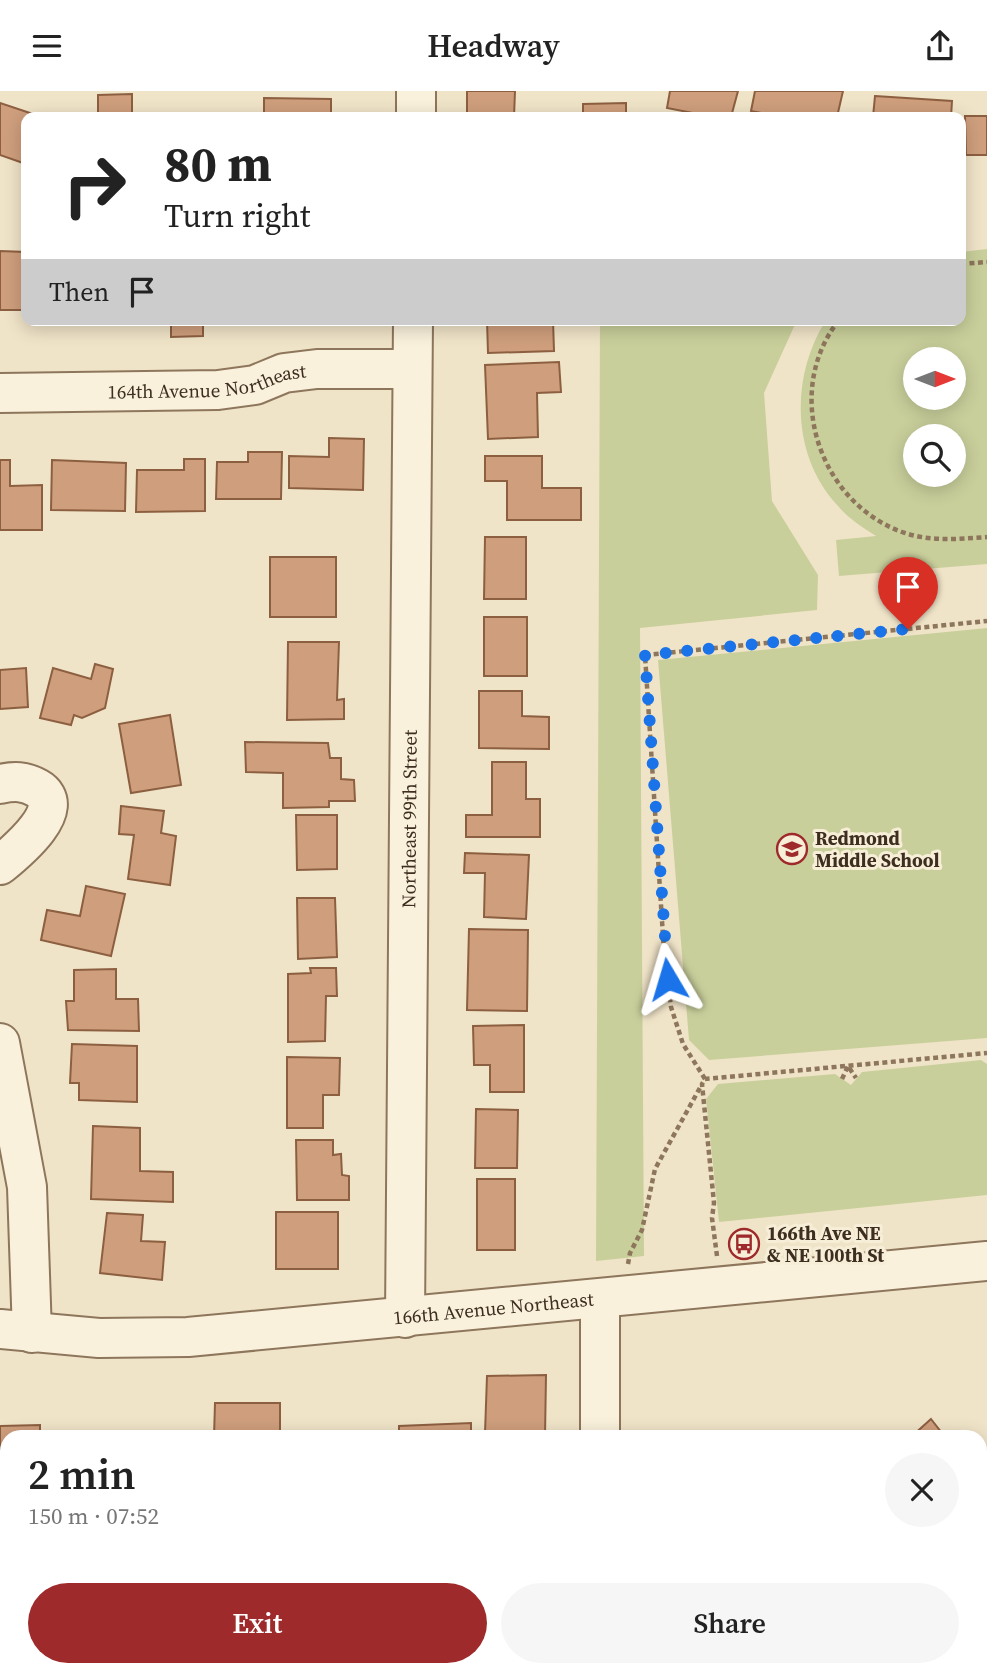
<!DOCTYPE html>
<html lang="en">
<head>
<meta charset="utf-8">
<style>
  body { margin:0; font-family:"Source Serif 4",serif; background:#f6f6f6; color:#222; height:100vh; display:flex; flex-direction:column; font-size:26px; white-space:nowrap }
  * { box-sizing:border-box; margin:0 }
  p { font-size:23px; color:#767676 }
  .icon { flex:none; width:38px; height:38px; fill:none; stroke:currentColor; stroke-width:2; stroke-linecap:round; stroke-linejoin:round }
  .map { position:relative; flex:1; overflow:hidden }
  .drawer { position:absolute; left:0px; top:1339px; width:987px; height:247px; display:flex; flex-direction:column; background:#fff; border-radius:21px 21px 0 0; box-shadow:0 4px 18px #0003 }
  .drawer>* { flex:none }
  .banner { position:absolute; left:21px; top:21px; width:945px; height:214px; border-radius:14px; box-shadow:0 4px 18px #0003; background:#fff; color:#222; overflow:hidden }
  .needle { width:46px; rotate:90deg }
  .tools { position:absolute; left:903px; top:256px; display:grid; gap:14px }
  .tools a { display:grid; place-items:center; width:63px; height:63px; border-radius:50%; background:#fff; box-shadow:0 4px 18px #0003; font-size:35px }
  .pin { position:absolute; display:grid; place-items:center; width:60px; height:60px; color:#fff; margin:-72px -30px; border-radius:50% 50% 50% 0; rotate:-45deg; box-shadow:0 0 7px #0007 }
  .pin .icon { rotate:45deg }
  .me { position:absolute; width:77px; margin:-38px; rotate:353deg; stroke-linejoin:round; filter:drop-shadow(0 0 5px #0008) }
  .turn { display:flex; align-items:center; gap:24px; height:147px; padding:0 28px; font-size:32px }
  .turn .icon { width:91px; height:91px; stroke-width:2.5 }
  .turn b { display:block; font-size:49px; line-height:60px }
  .then { display:flex; align-items:center; height:66px; padding:0 28px; background:#0003; gap:14px; font-size:26px }
  .round { display:grid; place-items:center; flex:none; width:74px; height:74px; border-radius:37px; background:#f6f6f6 }
  .overview { display:flex; align-items:center; justify-content:space-between; height:119px; padding:0 28px }
  h1 { font-size:42px; font-weight:600; line-height:52px }
  .action { display:flex; gap:14px; margin-top:auto; padding:14px 28px }
  .action a { flex:1; height:80px; border-radius:42px; background:#9e2a2b; color:#fff; font-size:28px; font-weight:600; line-height:80px; text-align:center }
  .action a+a { background:#f6f6f6; color:#222 }
  header { display:flex; justify-content:space-between; align-items:center; height:91px; padding:0 28px; background:#fff; font-size:32px; font-weight:600 }
  .map>svg:first-child { display:block }
  .green { fill:#c9cf9b; fill-rule:evenodd }
  .building { fill:#cf9f7d; stroke:#8d5f41; stroke-width:2 }
  .lines { fill:none; stroke-linecap:round; stroke-linejoin:round }
  .minor-casing { stroke:#8d765c; stroke-width:42 }
  .path { stroke:#8d765c; stroke-width:4.5; stroke-dasharray:5 3.5; stroke-linecap:butt }
  .minor { stroke:#faf1dc; stroke-width:38 }
  .route { stroke:#1a73e8; stroke-width:12; stroke-dasharray:0 21.6 }
  .labels { text-anchor:middle; dominant-baseline:central; stroke-width:6; stroke-linejoin:round; paint-order:stroke }
  .street-label { font-size:19px; fill:#3d2e20; stroke:#f7eed8 }
  .poi-label { font-size:19px; font-weight:bold; fill:#3d2e20; stroke:#f7eed8; text-anchor:start }
</style>
</head>
<body>
<header><svg class="icon" aria-label="menu" viewBox="0 0 24 24"><path d="M4 6h16M4 12h16M4 18h16"/></svg>Headway<svg class="icon" aria-label="share" viewBox="0 0 24 24"><path d="M12 15V3M7 8l5-5 5 5M5 13v7h14v-7"/></svg></header>
<div class="map">
<svg width="987" height="1585" viewBox="0 0 987 1585">
  <rect width="100%" height="100%" fill="#f0e4c8"/>
  <g class="green">
    <path d="M987 158V473L839 485 836 449 876 445C862 436 849 428 838 415 791 365 790 286 826 229H961V161ZM915 268H954V306H915ZM915 345H954V383H915Z"/>
    <polygon points="600,229 797,229 764,302 772,410 818,484 817,519 640,537 644,1165 596,1170"/>
    <polygon points="987,537 987,947 709,969 689,949 658,569"/>
    <polygon points="981,969 987,973 987,1104 719,1131 706,1008 718,993 835,983 851,994 862,981"/>
  </g>
  <g class="building">
    <polygon points="467,0 515,0 514,26 467,26"/>
    <polygon points="670,0 738,0 731,26 697,26 698,23 667,17"/>
    <polygon points="755,0 843,0 837,26 771,26 771,24 751,20"/>
    <polygon points="132,3 132,26 98,26 98,4"/>
    <polygon points="875,5 952,10 951,26 873,26"/>
    <polygon points="264,7 331,8 331,26 264,26"/>
    <polygon points="0,12 42,26 26,26 26,73 0,64"/>
    <polygon points="626,12 626,26 583,26 583,13"/>
    <polygon points="965,25 987,25 987,64 966,64"/>
    <polygon points="0,160 26,161 26,219 0,219"/>
    <polygon points="171,229 203,229 203,245 171,246"/>
    <polygon points="487,229 553,229 554,260 488,262"/>
    <polygon points="559,271 561,301 537,302 538,346 488,348 485,274"/>
    <polygon points="329,347 364,348 363,399 289,397 289,365 329,366"/>
    <polygon points="248,361 282,361 281,408 216,408 217,371 248,371"/>
    <polygon points="485,365 542,365 542,397 581,397 581,429 507,429 507,390 485,390"/>
    <polygon points="184,368 205,368 205,420 136,421 137,379 184,379"/>
    <polygon points="0,369 10,369 10,395 42,394 42,439 0,439"/>
    <polygon points="52,369 126,372 125,420 51,419"/>
    <polygon points="485,446 526,446 526,508 484,508"/>
    <rect x="270" y="466" width="66" height="60"/>
    <rect x="484" y="526" width="43" height="59"/>
    <polygon points="288,551 339,551 337,609 344,608 344,628 287,629"/>
    <polygon points="95,573 113,578 105,617 82,627 74,624 71,634 40,627 53,577 91,588"/>
    <polygon points="26,577 28,616 0,618 0,579"/>
    <polygon points="479,600 522,600 522,625 549,626 549,658 479,657"/>
    <polygon points="170,624 181,694 131,702 119,633"/>
    <polygon points="245,651 328,652 330,667 341,667 341,688 354,689 355,710 329,710 329,716 283,717 283,682 246,681"/>
    <polygon points="492,671 526,671 526,708 540,708 540,746 466,746 466,724 492,724"/>
    <polygon points="121,715 164,720 161,742 176,745 170,794 128,788 134,744 119,743"/>
    <polygon points="296,724 337,724 337,778 297,779"/>
    <polygon points="465,762 529,764 526,828 484,826 485,782 464,782"/>
    <polygon points="86,795 125,803 111,865 41,849 47,819 80,825"/>
    <polygon points="297,807 335,807 337,866 298,868"/>
    <polygon points="469,838 528,839 527,920 467,919"/>
    <polygon points="310,877 336,877 337,905 326,905 325,950 288,951 288,883 311,882"/>
    <polygon points="116,878 116,908 138,908 139,940 68,939 66,910 74,910 74,879"/>
    <polygon points="524,934 524,1001 490,1001 490,974 474,974 473,935"/>
    <polygon points="72,953 137,955 137,1011 79,1009 79,992 70,992"/>
    <polygon points="287,966 340,967 339,1004 323,1004 323,1037 287,1037"/>
    <polygon points="476,1018 518,1019 517,1077 475,1077"/>
    <polygon points="93,1035 140,1037 140,1080 173,1081 173,1111 91,1108"/>
    <polygon points="296,1049 333,1049 333,1064 341,1063 342,1084 349,1085 349,1109 297,1109"/>
    <rect x="477" y="1088" width="38" height="71"/>
    <rect x="276" y="1121" width="62" height="57"/>
    <polygon points="107,1122 143,1124 141,1150 165,1151 162,1189 100,1182"/>
    <polygon points="546,1284 545,1346 511,1346 511,1341 485,1342 487,1285"/>
    <polygon points="215,1312 280,1312 280,1346 214,1346"/>
    <polygon points="931,1328 945,1346 911,1346"/>
    <polygon points="471,1332 471,1346 399,1346 399,1335"/>
    <polygon points="40,1334 40,1346 7,1346 7,1367 0,1367 0,1335"/>
    <rect x="130" y="1578" width="36" height="7"/>
    <polygon points="208,1578 256,1578 258,1585 210,1585"/>
    <polygon points="375,1578 375,1585 300,1585 300,1579"/>
    <polygon points="397,1578 430,1578 414,1585 399,1585"/>
    <rect x="500" y="1578" width="47" height="6"/>
    <polygon points="836,1578 892,1578 892,1585 835,1585"/>
  </g>
  <g class="lines">
    <g class="minor-casing">
      <g id="minor">
        <polyline points="416,26 416,0"/>
        <path id="s1" d="M0 302 218 299 255 294 284 282 317 278H412"/>
        <path d="M0 693C14 690 25 690 37 697 71 716 16 761 0 774"/>
        <polyline points="0,952 27,1096 32,1242"/>
        <path id="s2" d="M405 1227 413 229"/>
        <path id="s3" d="M0 1238 99 1247 188 1246 987 1170"/>
        <polyline points="600,1346 600,1208"/>
        <polyline points="0,1490 7,1491"/>
        <polyline points="16,1578 16,1585"/>
        <polyline points="599,1585 599,1578"/>
      </g>
    </g>
    <g class="path">
      <polyline points="961,173 987,171"/>
      <path d="M839 229C782 301 819 411 902 441 930 451 958 448 987 446"/>
      <polyline points="705,988 683,953 671,916 664,861 645,564 987,530"/>
      <polyline points="842,988 848,975 856,987"/>
      <polyline points="717,1165 712,1127 714,1112 702,993 705,988 987,962"/>
      <polyline points="628,1173 630,1162 642,1139 655,1078 701,995"/>
    </g>
    <use href="#minor" class="minor"/>
  </g>
  <g class="lines">
    <polyline class="route" points="668,888 645,564 908,538"/>
  </g>
  <defs>
    <g id="school-ring" transform="scale(1.575)"><circle r="9.5" fill="#f7eed8" stroke="#9e2a2b" stroke-width="1.5"/><path d="M0-5L7-2L0 1L-7-2ZM-4 1L0 2.5L4 1V4Q0 6-4 4Z" fill="#9e2a2b"/></g>
    <g id="bus-ring" transform="scale(1.575)"><circle r="9.5" fill="#f7eed8" stroke="#9e2a2b" stroke-width="1.5"/><path d="M-5-6H5V4H4V6H2V4H-2V6H-4V4H-5ZM-3.5-4V0h7V-4ZM-3.5 1.2v1.5H-2V1.2ZM2 1.2v1.5H3.5V1.2Z" fill="#9e2a2b"/></g>
  </defs>
  <g fill-rule="evenodd">
    <use href="#school-ring" x="792" y="758"/>
    <use href="#bus-ring" x="744" y="1153"/>
  </g>
  <g class="labels">
    <g class="street-label">
      <text stroke="none"><textPath href="#s1" startOffset="208">164th Avenue Northeast</textPath></text>
      <text stroke="none"><textPath href="#s2" startOffset="499">Northeast 99th Street</textPath></text>
      <text stroke="none"><textPath href="#s3" startOffset="495">166th Avenue Northeast</textPath></text>
    </g>
    <g class="poi-label">
      <text x="815" y="747">Redmond<tspan x="815" dy="22">Middle School</tspan></text>
      <text x="767" y="1142">166th Ave NE<tspan x="767" dy="22">&amp; NE 100th St</tspan></text>
    </g>
  </g>
</svg>
<div class="tools">
<a><svg class="needle" viewBox="-14 -14 28 28"><path d="M0-13l5 13h-10z" fill="#e53935"/><path d="M0 13l5-13h-10z" fill="#767676"/></svg></a>
<a><svg class="icon" aria-label="search" viewBox="0 0 24 24"><circle cx="10" cy="10" r="6"/><path d="M15 15l6 6"/></svg></a>
</div>
<div class="pin" style="left:908px;top:538px;background:#d93025"><svg class="icon" aria-label="arrive" viewBox="0 0 24 24"><path d="M6 21V4h12l-3 4 3 4H6"/></svg></div>
<svg class="me" style="left:668px;top:888px" viewBox="-20 -20 40 40"><path d="M0-17L14 15 0 8-14 15z" fill="#1a73e8" stroke="#fff" stroke-width="4"/></svg>
<div class="banner">
<div class="turn"><svg class="icon" aria-label="right" viewBox="0 0 24 24"><path d="M7 20v-9h11M14 6l5 5-5 5"/></svg><div><b>80 m</b>Turn right</div></div>
<div class="then">Then<svg class="icon" aria-label="arrive" viewBox="0 0 24 24"><path d="M6 21V4h12l-3 4 3 4H6"/></svg></div>
</div>
<section class="drawer">
<div class="overview"><div><h1>2 min</h1><p>150 m · 07:52</p></div><a class="round"><svg class="icon" aria-label="close" viewBox="0 0 24 24"><path d="M6 6l12 12M18 6L6 18"/></svg></a></div>
<div class="action"><a>Exit</a><a>Share</a></div>
</section>
</div>
</body>
</html>
